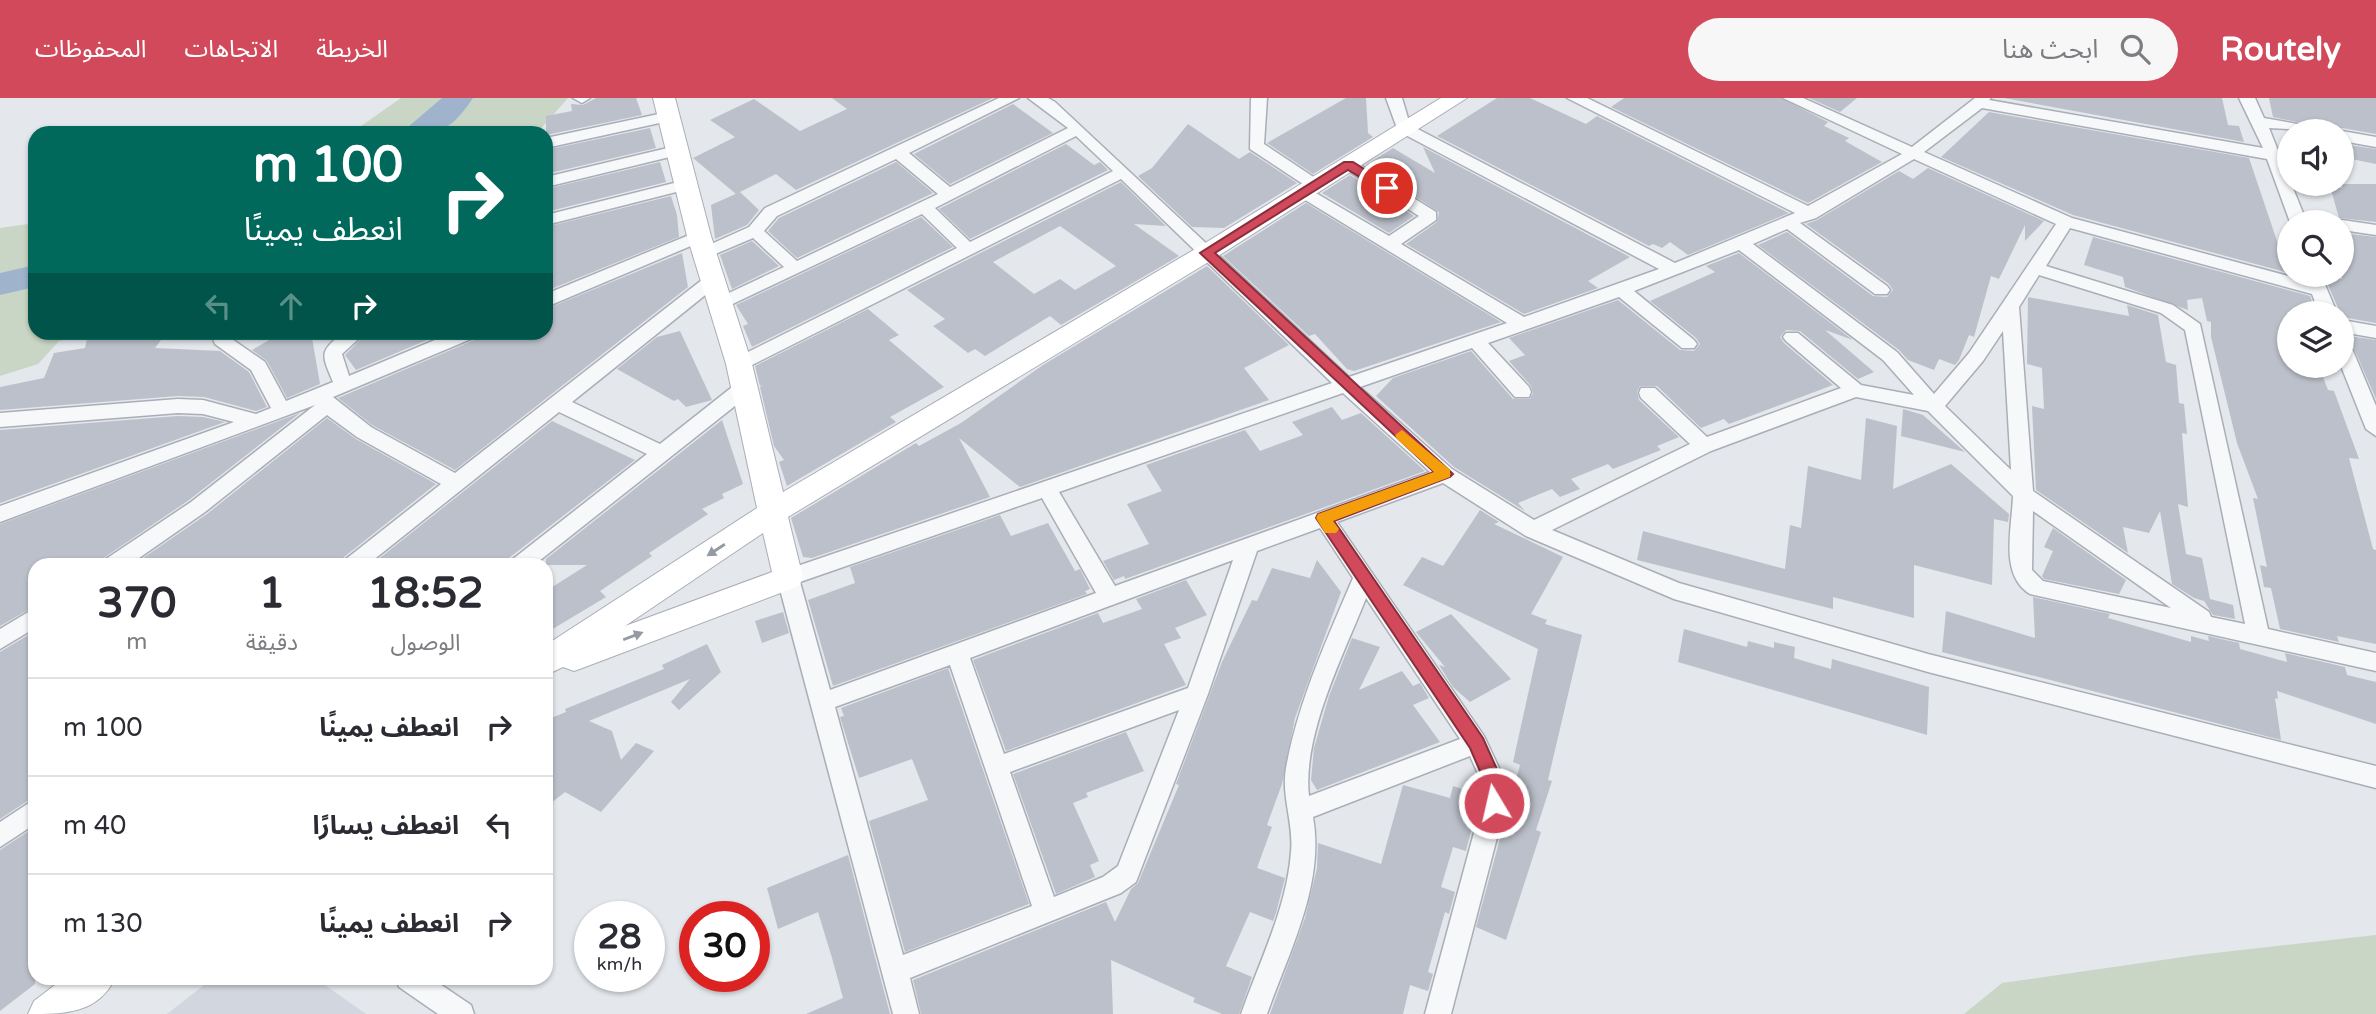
<!DOCTYPE html>
<html lang="ar">
<head>
<meta charset="utf-8">
<style>
  body { margin:0; font-family:"Varela Round","Noto Sans Arabic",sans-serif; background:#f7f7f7; color:#2b2b33; direction:rtl; height:100vh; display:flex; flex-direction:column; font-size:26px; white-space:nowrap }
  * { box-sizing:border-box; margin:0 }
  p { font-size:23px; color:#7c7c81 }
  .icon { flex:none; width:38px; height:38px; fill:none; stroke:currentColor; stroke-width:2; stroke-linecap:round; stroke-linejoin:round }
  .map { position:relative; flex:1; overflow:hidden; direction:ltr }
  .sheet { position:absolute; left:28px; top:460px; width:525px; height:427px; display:flex; flex-direction:column; background:#fff; border-radius:21px; box-shadow:0 2px 5px #0004; direction:rtl }
  .sheet>* { flex:none }
  .guide { position:absolute; left:28px; top:28px; width:525px; height:214px; border-radius:21px; box-shadow:0 2px 5px #0004; direction:rtl; background:#00695c; color:#fff; overflow:hidden }
  .controls { position:absolute; left:2277px; top:21px; display:grid; gap:14px }
  .controls a { display:grid; place-items:center; width:77px; height:77px; border-radius:50%; background:#fff; box-shadow:0 2px 5px #0004; font-size:35px }
  .speed { position:absolute; left:574px; top:803px; display:flex; gap:14px; font-size:35px; font-weight:700; text-align:center }
  .speed>* { display:grid; place-content:center; width:91px; height:91px; border-radius:50%; background:#fff; box-shadow:0 2px 5px #0004; line-height:1 }
  .speed small { font-size:18px; font-weight:400 }
  .speed .limit { border:10px solid #d22; background:#fff; color:#111 }
  .pin { position:absolute; display:grid; place-items:center; width:60px; height:60px; color:#fff; margin:-30px; border:4px solid #fff; border-radius:50%; box-shadow:0 2px 7px #0007 }
  .me { position:absolute; width:77px; margin:-38px; rotate:351deg; stroke-linejoin:round; filter:drop-shadow(0 0 5px #0008) }
  .turn { display:flex; align-items:center; gap:24px; height:147px; padding:0 35px; font-size:32px }
  .turn .icon { width:91px; height:91px; stroke-width:2.5 }
  .turn b { display:block; font-size:49px; line-height:60px }
  .lanes { display:flex; align-items:center; height:66px; padding:0 35px; background:#0003; justify-content:center; gap:35px; direction:ltr }
  .lanes .off { opacity:.35 }
  .eta { display:flex; justify-content:space-evenly; align-items:center; height:119px; text-align:center }
  .eta b { font-size:42px; font-weight:700; line-height:49px }
  ul { padding:0; list-style:none }
  li { display:flex; align-items:center; gap:21px; height:98px; padding:0 35px; border-top:2px solid #e1e1e2 }
  li div { flex:1 }
  li b { display:block; font-size:26px }
  li em { font-style:normal }
  header { display:flex; align-items:center; gap:42px; box-sizing:border-box; height:98px; padding:0 35px; background:#d1495b; color:#fff }
  header strong { font-size:33px }
  nav { display:flex; gap:38px; margin-inline-start:auto; font-size:24px }
  .search { width:490px; height:63px; background:#f7f7f7; display:flex; align-items:center; gap:18px; box-sizing:border-box; padding:0 24px; border-radius:38px; color:#7c7c81; font-size:26px }
  .map>svg:first-child { display:block }
  .built { fill:#d2d6de }
  .green { fill:#c9d6c5 }
  .lines { fill:none; stroke-linecap:round; stroke-linejoin:round }
  .river { fill:#9fb4cc; fill-rule:evenodd }
  .building { fill:#bbc0ca; fill-rule:evenodd }
  .street-casing { stroke:#a9aeb7; stroke-width:3 }
  .secondary-casing { stroke:#a9aeb7; stroke-width:2 }
  .street { fill:#f7f8fa; fill-rule:evenodd }
  .secondary { fill:#fff; fill-rule:evenodd }
  .oneway { fill:#959aa2 }
  .route { fill:#d1495b; stroke:#882f3b; stroke-width:2 }
  .slow { fill:#f59e0b }
</style>
</head>
<body>
<header>
<strong>Routely</strong>
<div class="search"><svg class="icon" aria-label="search" viewBox="0 0 24 24"><circle cx="10" cy="10" r="6"/><path d="M15 15l6 6"/></svg>ابحث هنا</div>
<nav><a>الخريطة</a><a>الاتجاهات</a><a>المحفوظات</a></nav>
</header>
<div class="map">
<svg width="2376" height="916" viewBox="0 0 2376 916">
  <rect width="100%" height="100%" fill="#e4e7ec"/>
  <polygon class="built" points="213,880 315,880 366,916 167,916"/>
  <g class="green">
    <polygon points="401,0 568,0 537,35 351,35"/>
    <polygon points="35,125 35,234 107,235 59,243 38,266 0,278 0,130"/>
    <polygon points="2376,837 2376,916 1964,916 2002,885 2197,857"/>
  </g>
  <g class="lines">
    <g class="river">
      <path d="M442 0H473C450 34 441 35 401 35Z"/>
      <polygon points="35,167 35,189 0,197 0,175"/>
    </g>
  </g>
  <g class="building">
    <polygon points="596,0 636,0 642,17 546,37 546,18 572,13 571,6 583,7"/>
    <polygon points="832,0 993,0 796,92 776,76 736,96 693,60 735,39 710,22 754,1 800,33 847,11"/>
    <polygon points="1346,0 1366,0 1368,35 1373,39 1313,76 1267,45"/>
    <polygon points="1497,0 1530,0 1586,26 1597,18 1789,115 1688,157 1670,144 1662,150 1653,146 1649,148 1437,38"/>
    <polygon points="1624,0 1781,0 1828,24 1824,28 1849,40 1845,43 1882,64 1808,105 1611,9"/>
    <polygon points="1809,0 1857,0 1840,14"/>
    <polygon points="2004,0 2222,0 2228,27 2239,28 2244,44"/>
    <polygon points="2269,0 2376,0 2376,36 2342,30 2339,33 2273,19"/>
    <polygon points="1013,6 1053,35 950,86 914,56"/>
    <polygon points="1989,14 2249,60 2278,146 2287,143 2289,175 2073,117 1941,59"/>
    <polygon points="1188,26 1239,61 1250,54 1297,85 1224,130 1192,129 1138,78 1152,70"/>
    <polygon points="650,30 656,50 546,76 546,52"/>
    <polygon points="1066,46 1094,67 1100,64 1108,72 970,141 939,111"/>
    <polygon points="2342,46 2376,51 2376,66 2342,59"/>
    <polygon points="1423,49 1630,159 1588,183 1598,190 1524,216 1406,146 1437,124 1439,114 1366,67 1393,50 1435,75"/>
    <polygon points="660,64 666,84 546,114 546,91"/>
    <polygon points="896,64 933,95 797,160 768,133 779,120"/>
    <polygon points="1928,70 2044,123 2025,143 2025,127 1999,181 1991,178 1974,239 1969,237 1959,262 1955,267 1939,261 1934,272 1908,262 1899,252 1758,147 1787,134 1873,198 1887,199 1893,192 1889,186 1806,126 1817,122 1899,73 1913,81"/>
    <polygon points="1350,77 1414,118 1389,135 1322,95"/>
    <path d="M1121 84 1166 128 1134 126 1179 158 1061 227 1050 218 985 258 975 251 968 255 933 228 945 221 907 192ZM1060 128 1116 168 1075 192 1060 181 1034 196 993 164Z"/>
    <polygon points="2342,86 2376,86 2376,124 2339,120 2330,88 2342,90"/>
    <polygon points="740,94 759,112 747,127 715,141 711,107"/>
    <polygon points="671,98 677,117 679,139 546,193 546,129"/>
    <polygon points="1306,105 1501,224 1354,273 1347,271 1315,236 1309,238 1223,158"/>
    <polygon points="921,119 953,149 752,249 743,228 748,226 736,207"/>
    <polygon points="2342,135 2376,139 2376,225 2342,219 2324,178 2342,181"/>
    <polygon points="2093,139 2310,198 2316,215 2289,215 2289,268 2319,268 2328,292 2334,293 2359,361 2349,360 2373,451 2376,452 2376,546 2337,538 2339,544 2280,531 2271,490 2264,489 2260,467 2267,469 2253,400 2258,401 2237,345 2211,239 2211,224 2207,223 2202,200 2187,202 2188,212 2125,189 2123,179 2084,167"/>
    <polygon points="752,143 779,168 732,191 720,157"/>
    <polygon points="682,155 688,189 455,372 372,327 338,300 479,240 483,234 546,234 546,211"/>
    <polygon points="1739,155 1853,242 1825,232 1874,274 1858,281 1800,233 1786,232 1780,239 1784,245 1833,287 1729,326 1724,321 1701,330 1657,288 1640,288 1637,294 1639,302 1679,339 1657,348 1661,352 1613,371 1608,366 1571,381 1580,391 1560,399 1552,391 1518,405 1525,413 1454,369 1376,298 1393,280 1471,253 1513,301 1530,301 1533,295 1531,288 1509,263 1525,257 1509,240 1618,202 1680,252 1694,253 1700,246 1696,240 1650,203 1715,174 1706,168"/>
    <polygon points="1207,168 1289,247 1244,270 1269,302 1020,389 959,340 990,399 812,460 803,459 791,420 916,345 919,348 961,325 1043,267"/>
    <polygon points="2028,199 2129,218 2127,207 2158,217 2166,264 2176,267 2179,305 2184,306 2187,336 2182,335 2188,409 2178,406 2186,456 2202,460 2210,501 2233,507 2235,521 2213,517 2204,503 2194,500 2172,486 2160,413 2149,435 2123,429 2128,455 2036,392 2032,308 2044,311 2042,270 2027,266"/>
    <polygon points="868,211 899,237 889,242 944,289 890,319 896,324 787,388 779,364 784,362 774,348 760,289 763,287 760,288 755,268"/>
    <polygon points="680,233 712,302 686,309 678,301 674,303 617,271 657,239"/>
    <polygon points="116,234 119,234 119,239 164,238 155,250 220,253 249,274 267,309 256,313 204,299 178,298 0,312 0,289 44,280 54,255 85,250 87,241"/>
    <polygon points="283,234 311,234 320,286 287,300 267,263 252,252"/>
    <polygon points="368,234 446,234 356,272 345,257"/>
    <polygon points="2349,238 2376,242 2376,301 2352,246"/>
    <polygon points="1332,309 1342,322 1361,315 1425,373 1125,481 1124,478 1114,482 1103,463 1149,446 1127,406 1162,393 1146,367 1245,332 1260,353 1303,337 1292,324"/>
    <polygon points="1903,311 1923,317 1965,354 1901,338"/>
    <polygon points="300,315 189,402 105,459 100,467 35,467 35,508 0,528 0,426"/>
    <polygon points="178,318 203,319 225,324 0,405 0,332"/>
    <polygon points="327,320 356,341 436,386 344,459 340,467 133,467 207,416"/>
    <polygon points="1866,320 1897,328 1893,391 1951,366 2009,416 2008,424 1994,421 1992,487 1914,467 1914,520 1833,499 1833,511 1637,462 1643,433 1785,471 1790,427 1801,430 1808,368 1861,382"/>
    <polygon points="722,322 743,386 722,396 724,400 702,411 708,416 649,455 652,458 600,493 606,499 546,535 546,493 587,467 546,467 546,461"/>
    <polygon points="552,323 635,362 500,467 371,467"/>
    <polygon points="1480,412 1499,424 1494,426 1563,459 1531,516 1547,522 1545,526 1582,537 1548,682 1552,683 1536,732 1541,734 1506,842 1476,829 1520,667 1513,664 1538,551 1403,487 1422,459 1443,468"/>
    <polygon points="1000,417 1011,438 1048,425 1075,473 1080,471 1090,491 1085,493 1087,496 833,588 808,502 855,485 850,469"/>
    <polygon points="2053,430 2126,482 2119,496 2044,481 2042,478 2053,453 2044,449"/>
    <polygon points="1317,462 1341,494 1295,620 1282,686 1267,727 1272,729 1257,770 1285,780 1276,815 1273,823 1250,814 1226,868 1252,879 1239,916 1222,916 1193,904 1195,900 1111,862 1113,916 921,916 913,882 1106,804 1115,824 1131,791 1138,785 1179,687 1176,686 1222,564 1252,502 1257,503 1272,470 1310,480"/>
    <polygon points="1186,482 1207,517 1175,530 1181,540 1164,546 1186,587 1006,653 973,562 1098,515 1103,525 1142,511 1136,501"/>
    <polygon points="2033,499 2110,516 2108,520 2191,544 2191,538 2209,543 2208,538 2239,545 2240,551 2287,564 2285,555 2345,569 2347,577 2376,584 2376,626 2277,593 2278,601 2275,600 2281,642 1942,554 1946,513 2035,540"/>
    <polygon points="783,514 789,535 762,545 755,523"/>
    <polygon points="1451,516 1511,581 1470,604 1453,589 1439,567 1445,569 1416,534"/>
    <polygon points="1684,531 1747,549 1748,543 1774,550 1774,544 1795,549 1794,560 1831,571 1832,561 1929,589 1927,637 1678,564"/>
    <polygon points="35,533 35,698 0,721 0,554"/>
    <polygon points="1352,540 1380,549 1359,592 1402,573 1413,588 1420,585 1429,600 1413,607 1440,644 1317,692 1311,682 1314,650 1329,598"/>
    <polygon points="707,546 721,574 679,612 671,604 690,581 589,623 612,633 621,662 636,645 654,653 601,714 565,694 546,709 546,622 566,614 565,611 664,571 662,567"/>
    <polygon points="948,570 1029,806 905,854 869,723 928,702 912,661 859,680 840,619 844,618 841,610"/>
    <polygon points="1126,634 1144,673 1086,695 1088,699 1073,705 1099,763 1090,767 1095,779 1056,796 1013,676"/>
    <polygon points="1403,687 1450,700 1453,688 1480,697 1466,753 1453,749 1441,789 1455,794 1449,816 1445,814 1428,874 1433,876 1428,893 1410,887 1403,916 1270,916 1305,820 1317,770 1318,745 1381,766"/>
    <polygon points="35,729 35,886 0,913 0,752"/>
    <polygon points="848,757 890,916 806,916 843,900 832,860 818,814 778,831 767,790"/>
  </g>
  <g class="lines">
    <g class="street-casing">
      <g id="street">
        <polygon points="573,0 590,0 582,5"/>
        <path d="M999 0H1019L909 55 950 89 1068 30 1028 0H1048L1055 4 1349 279 1507 225 1297 97V91H1309L1389 138 1419 118 1342 69V63H1354L1436 114V122L1401 146 1524 219 1659 171 1398 33 1386 0H1402L1410 27 1675 165 1795 115 1567 0H1587L1808 108 1902 56 1783 0H1803L1912 49 1975 0H1991L1989 2 2263 50 2239 0H2255L2264 20 2320 30 2323 33 2269 30 2303 115 2333 120 2335 124H2290L2267 61 1982 10 1924 54 2072 120 2307 183 2309 177H2321L2337 215H2319L2312 196 2070 130 2046 168 2173 207 2200 226 2268 531 2376 555V573L2030 496C1999 477 2012 430 2013 398L1928 313 1856 299 1711 353 1552 432 1679 485 1928 556 2376 668V690L1928 574 1674 501 1526 438 1443 385 1337 424 1484 638 1507 687 1506 705 1451 916H1425L1482 705 1483 687 1470 658 1313 719C1325 786 1289 854 1267 916H1241C1259 864 1287 810 1291 754 1294 726 1281 698 1286 670 1298 604 1327 541 1353 480L1320 430 1257 453 1208 596 1136 784 1121 795 910 880 919 916H893L777 480 780 474 1332 285 1121 81 746 270H732L730 266 732 262 957 150 922 116 720 212 714 210 711 206 714 202 784 169 753 140 706 160 700 159 697 155 700 151 749 129 765 110ZM1076 38 1113 73 970 144 935 110ZM896 61 938 96 797 163 764 133 777 118ZM1914 61 2056 126 1969 255 1934 296 1897 254 1753 146 1787 131 1875 196H1887L1890 192 1887 188 1800 125 1816 120ZM1739 152 1883 262 1914 297 1861 287 1798 235H1786L1783 239 1786 243 1841 290 1707 339 1655 290H1641L1639 295 1641 300 1690 346 1534 422 1452 371 1360 289 1472 250 1515 299H1529L1531 294 1529 289 1488 245 1619 199 1682 250H1694L1697 246 1694 242 1634 193ZM2039 177 2161 215 2185 232 2245 526 2211 519 2209 514 2033 393 2019 209ZM2003 233 2011 372 1945 308 1983 263ZM1343 295 1430 374 1115 488 1059 394ZM1042 400 1096 495 830 592 800 484ZM2033 413 2171 510 2043 483 2032 472ZM1233 462 1188 590 1004 656 970 560ZM1366 500 1460 641 1309 698C1302 637 1344 556 1366 500ZM950 567 1032 808 903 857 835 609ZM1179 612 1118 768 1103 779 1054 799 1010 674Z"/>
        <polygon points="1251,0 1267,0 1264,46 1321,84 1321,90 1309,90 1250,51"/>
        <polygon points="668,14 676,19 673,22 546,50 546,40"/>
        <polygon points="2342,33 2376,39 2376,49 2342,43"/>
        <polygon points="676,48 682,50 682,56 546,89 546,79"/>
        <polygon points="686,82 692,84 692,90 546,127 546,117"/>
        <polygon points="2342,122 2376,127 2376,137 2342,132 2342,124 2335,124"/>
        <polygon points="699,133 707,138 705,142 546,209 546,196"/>
        <path d="M713 176 722 182 719 186 572 304 660 346 736 286H750L752 291 750 296 534 467H509L513 461 647 356 559 314 367 467H343L346 461 441 386 357 339 327 317 205 414 129 467H103L106 461 191 404 315 307 0 424V408L234 324 203 316 178 315 0 329V315L178 301 203 302 256 316 271 310 251 272 215 246 210 234H228L229 239 265 264 286 303 333 284C321 255 319 254 344 234H366L342 256 349 278 454 234H481L478 238 333 299 371 329 455 375 707 178Z"/>
        <polygon points="2342,222 2376,228 2376,240 2342,234"/>
        <polygon points="2342,242 2351,248 2376,308 2376,338 2366,331 2341,268"/>
        <polygon points="35,510 35,530 0,551 0,531"/>
        <polygon points="35,701 35,726 0,749 0,724"/>
        <polygon points="395,880 431,880 471,907 474,916 438,916 399,889"/>
      </g>
    </g>
    <g class="secondary-casing">
      <g id="secondary">
        <path d="M653 0H675L711 138 752 266 783 394 1197 150 1441 0H1467L1215 160 788 419 803 480 799 488 585 569 574 573 563 569 546 577V547L757 410 726 266 687 138ZM763 435 772 474 625 528Z"/>
        <path d="M64 880H115C98 916 64 916 28 916L34 903Z"/>
      </g>
    </g>
    <use href="#street" class="street"/>
    <use href="#secondary" class="secondary"/>
  </g>
  <defs><path id="oneway-solid" d="M-6-.8H1V-3.2L6.5 0L1 3.2V.8H-6Z" transform="scale(1.75)"/></defs>
  <g class="oneway">
    <use href="#oneway-solid" transform="translate(716 452) rotate(147)"/>
    <use href="#oneway-solid" transform="translate(633 538) rotate(-21)"/>
  </g>
  <polygon class="route" points="1344,64 1353,64 1394,90 1383,93 1348,72 1215,155 1453,376 1450,379 1334,423 1483,640 1504,687 1501,711 1494,713 1488,711 1486,687 1470,650 1316,420 1318,416 1434,374 1200,155"/>
  <polygon class="slow" points="1402,332 1450,372 1450,379 1333,423 1339,431 1336,435 1325,435 1316,420 1318,416 1434,374 1397,341 1395,337"/>
</svg>
<div class="controls">
<a><svg class="icon" aria-label="sound" viewBox="0 0 24 24"><path d="M4 9h4l5-4v14l-5-4H4zM17 9q2 3 0 6"/></svg></a>
<a><svg class="icon" aria-label="search" viewBox="0 0 24 24"><circle cx="10" cy="10" r="6"/><path d="M15 15l6 6"/></svg></a>
<a><svg class="icon" aria-label="layers" viewBox="0 0 24 24"><path d="M12 4l9 5-9 5-9-5zM3 14l9 5 9-5"/></svg></a>
</div>
<div class="speed"><div>28<small>km/h</small></div><div class="limit">30</div></div>
<div class="pin" style="left:1387px;top:90px;background:#d93025"><svg class="icon" aria-label="arrive" viewBox="0 0 24 24"><path d="M6 21V4h12l-3 4 3 4H6"/></svg></div>
<svg class="me" style="left:1494px;top:705px" viewBox="-20 -20 40 40"><circle r="17" fill="#d1495b" stroke="#fff" stroke-width="3"/><path d="M0-11L8 9 0 5-8 9z" fill="#fff"/></svg>
<div class="guide">
<div class="turn"><svg class="icon" aria-label="right" viewBox="0 0 24 24"><path d="M7 20v-9h11M14 6l5 5-5 5"/></svg><div><b>100 m</b>انعطف يمينًا</div></div>
<div class="lanes"><svg class="icon off" aria-label="left" viewBox="0 0 24 24"><path d="M17 20v-9H6M10 6l-5 5 5 5"/></svg><svg class="icon off" aria-label="ahead" viewBox="0 0 24 24"><path d="M12 20V5M6 11l6-6 6 6"/></svg><svg class="icon" aria-label="right" viewBox="0 0 24 24"><path d="M7 20v-9h11M14 6l5 5-5 5"/></svg></div>
</div>
<section class="sheet">
<div class="eta">
<div><b>18:52</b><p>الوصول</p></div>
<div><b>1</b><p>دقيقة</p></div>
<div><b>370</b><p>m</p></div>
</div>
<ul>
<li><svg class="icon" aria-label="right" viewBox="0 0 24 24"><path d="M7 20v-9h11M14 6l5 5-5 5"/></svg><div><b>انعطف يمينًا</b></div><em>100 m</em></li>
<li><svg class="icon" aria-label="left" viewBox="0 0 24 24"><path d="M17 20v-9H6M10 6l-5 5 5 5"/></svg><div><b>انعطف يسارًا</b></div><em>40 m</em></li>
<li><svg class="icon" aria-label="right" viewBox="0 0 24 24"><path d="M7 20v-9h11M14 6l5 5-5 5"/></svg><div><b>انعطف يمينًا</b></div><em>130 m</em></li>
</ul>
</section>
</div>
</body>
</html>
